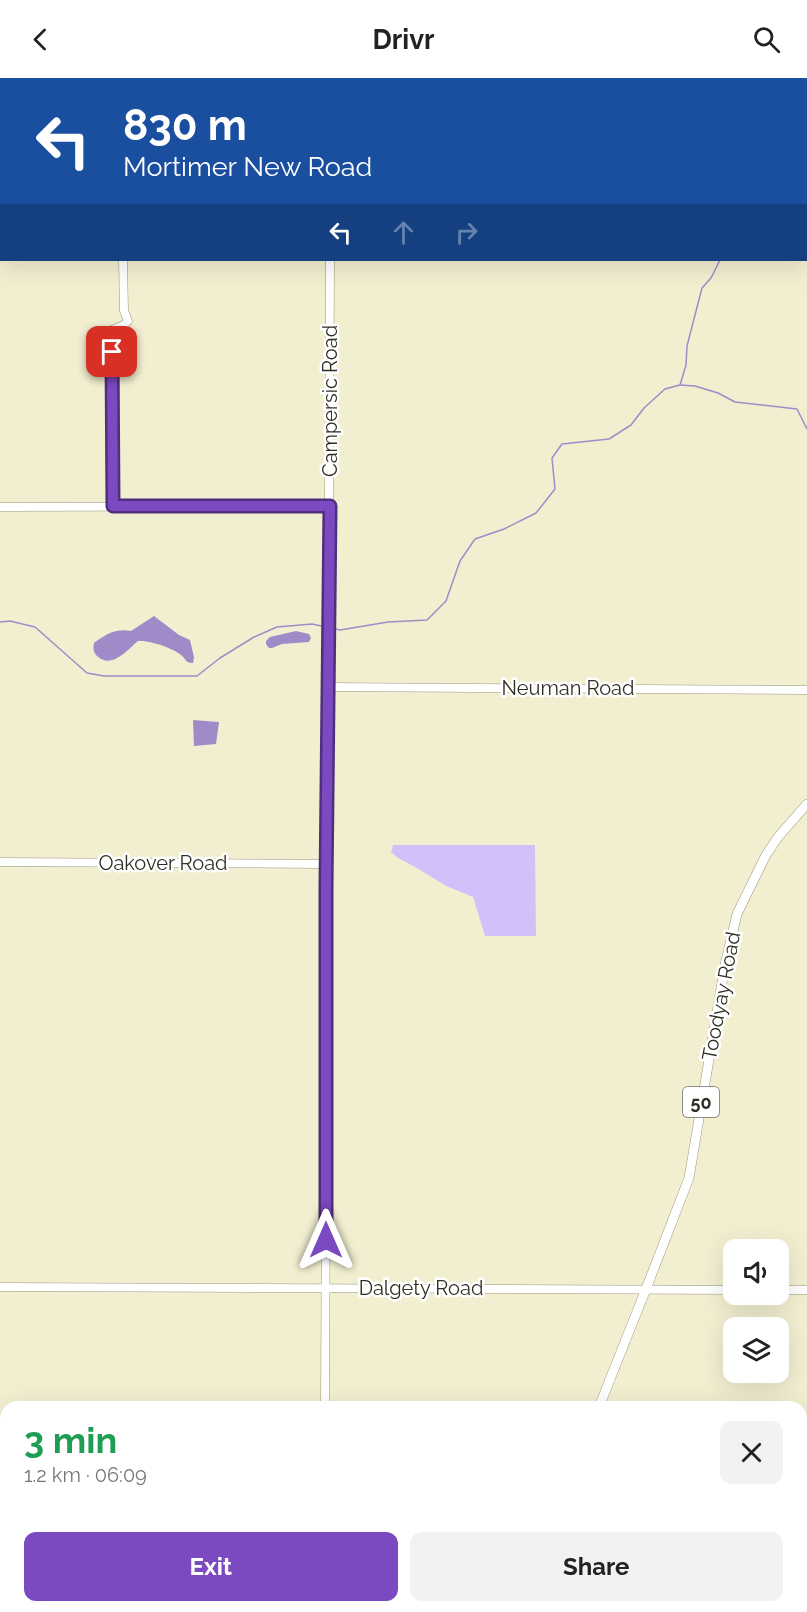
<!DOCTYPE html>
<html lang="en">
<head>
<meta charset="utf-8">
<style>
  body { margin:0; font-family:Raleway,sans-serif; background:#f2f2f2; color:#222; height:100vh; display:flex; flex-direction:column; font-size:22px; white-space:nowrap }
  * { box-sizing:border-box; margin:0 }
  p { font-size:20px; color:#767676 }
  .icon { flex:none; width:33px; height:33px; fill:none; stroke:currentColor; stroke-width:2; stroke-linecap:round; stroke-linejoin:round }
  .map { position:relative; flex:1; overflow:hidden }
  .details { position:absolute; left:0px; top:1323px; width:807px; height:212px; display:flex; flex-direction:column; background:#fff; border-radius:18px 18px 0 0; box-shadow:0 6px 24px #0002 }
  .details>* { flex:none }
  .banner { position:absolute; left:0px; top:0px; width:807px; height:183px; box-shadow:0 6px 24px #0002; background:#1a4fa0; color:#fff; overflow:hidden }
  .buttons { position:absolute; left:723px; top:1161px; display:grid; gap:12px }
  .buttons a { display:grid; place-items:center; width:66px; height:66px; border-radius:12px; background:#fff; box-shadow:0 6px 24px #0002; font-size:30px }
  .pin { position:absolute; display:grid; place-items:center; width:51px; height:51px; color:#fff; margin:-26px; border-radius:12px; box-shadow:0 3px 9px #0006 }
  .me { position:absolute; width:66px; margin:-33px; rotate:0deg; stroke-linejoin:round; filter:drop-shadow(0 0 4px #0008) }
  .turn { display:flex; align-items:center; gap:21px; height:126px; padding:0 24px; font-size:27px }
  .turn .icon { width:78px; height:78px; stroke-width:2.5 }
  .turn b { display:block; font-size:42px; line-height:51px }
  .lanes { display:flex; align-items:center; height:57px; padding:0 24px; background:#0003; justify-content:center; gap:30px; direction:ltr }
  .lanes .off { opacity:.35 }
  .round { display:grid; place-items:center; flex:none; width:63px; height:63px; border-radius:12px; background:#f2f2f2 }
  .summary { display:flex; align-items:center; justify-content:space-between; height:102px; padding:0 24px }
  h1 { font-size:36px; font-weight:700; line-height:45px; color:#1e9e55 }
  .primary-button { display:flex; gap:12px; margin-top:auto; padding:12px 24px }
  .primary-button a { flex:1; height:69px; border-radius:12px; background:#7b49c0; color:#fff; font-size:24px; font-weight:700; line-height:69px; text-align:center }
  .primary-button a+a { background:#f2f2f2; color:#222 }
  header { display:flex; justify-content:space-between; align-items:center; height:78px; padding:0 24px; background:#fff; font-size:27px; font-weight:700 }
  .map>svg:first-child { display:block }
  .green { fill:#d3c0fa }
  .water { fill:#a08bc8 }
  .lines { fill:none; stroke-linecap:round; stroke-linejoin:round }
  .stream { stroke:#a08bc8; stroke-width:1.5 }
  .minor-casing { stroke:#9a977b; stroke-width:9 }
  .major-casing { stroke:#9a977b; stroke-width:10 }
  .minor { stroke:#fff; stroke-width:8 }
  .major { stroke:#fff; stroke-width:9 }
  .route-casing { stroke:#502f7d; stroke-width:15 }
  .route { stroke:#7b49c0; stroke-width:10 }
  .labels { text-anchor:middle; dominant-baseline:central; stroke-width:5; stroke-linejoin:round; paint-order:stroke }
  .shield { fill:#fff; stroke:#6d6d65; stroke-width:1.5 }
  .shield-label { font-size:18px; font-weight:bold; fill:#2f2e23 }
  .street-label { font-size:20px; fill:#2f2e23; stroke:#fff }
</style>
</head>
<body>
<header><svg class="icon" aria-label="back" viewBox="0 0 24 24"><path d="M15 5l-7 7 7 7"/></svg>Drivr<svg class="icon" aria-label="search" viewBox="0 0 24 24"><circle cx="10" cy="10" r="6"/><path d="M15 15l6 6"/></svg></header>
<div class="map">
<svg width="807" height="1534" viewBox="0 0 807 1534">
  <rect width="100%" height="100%" fill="#f2efd1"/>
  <g class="green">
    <polygon points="393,767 535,767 536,858 485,858 473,819 446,808 417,790 398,780 391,774"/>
    <polygon points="402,1529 474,1529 475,1534 407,1534"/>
  </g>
  <g class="water">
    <path d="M154 538 179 557 190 562 194 579 193 585C185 585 187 582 181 577 173 570 149 562 138 563 128 571 112 592 97 578 93 574 93 570 94 565 106 556 116 550 131 553Z"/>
    <polygon points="296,553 309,556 311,560 309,564 282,566 272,570 269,570 266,566 266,563 270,559"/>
    <polygon points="193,642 219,644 216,666 194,668"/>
  </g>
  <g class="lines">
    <g class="stream">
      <polyline points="800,2 801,0"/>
      <polyline points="680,307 695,308 718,315 735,324 797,331 807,351"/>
      <polyline points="0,544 10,543 35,549 87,595 104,598 197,598 220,580 254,559 277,549 312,546 326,549"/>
      <polyline points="331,550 340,552 388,544 427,542 446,523 460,483 475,461 504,451 536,435 555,411 552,380 562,366 609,361 631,347 644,330 665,311 680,307 686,287 687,268 702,210 711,200 720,182"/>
      <polyline points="801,1475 807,1474"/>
      <polyline points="664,1534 674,1528"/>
    </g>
    <g class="minor-casing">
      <g id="minor">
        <polyline points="112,2 112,0"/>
        <polyline points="331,2 331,0"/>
        <polyline points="113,428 112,252 124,247 128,243 124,233 123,182"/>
        <polyline points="0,429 330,428"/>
        <polyline points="328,609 807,612"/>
        <polyline points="0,784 327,786"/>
        <polyline points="0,1209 734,1212"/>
        <polyline points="778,1212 807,1212"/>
        <polyline points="325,1329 330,182"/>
        <polyline points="801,1402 807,1399"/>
        <polyline points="324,1534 324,1528"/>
        <polyline points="591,1534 600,1528"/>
      </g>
    </g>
    <g class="major-casing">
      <g id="major">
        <polyline points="599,1329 646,1211 689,1100 725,887 737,836 766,777 778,759 807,726"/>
        <polyline points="512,1534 516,1528"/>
      </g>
    </g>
    <use href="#minor" class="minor"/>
    <use href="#major" class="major"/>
  </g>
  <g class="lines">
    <g class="route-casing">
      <polyline id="route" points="112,274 113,428 330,428 326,809 326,1162"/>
    </g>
    <use href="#route" class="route"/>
  </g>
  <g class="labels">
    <rect class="shield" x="683" y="1009" width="36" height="30" rx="4.5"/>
    <g class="shield-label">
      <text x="701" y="1024">50</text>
    </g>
    <g class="street-label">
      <text transform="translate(330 323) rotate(-90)">Campersic Road</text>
      <text x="568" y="610">Neuman Road</text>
      <text x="163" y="785">Oakover Road</text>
      <text transform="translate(721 918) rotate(-79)">Toodyay Road</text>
      <text x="421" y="1210">Dalgety Road</text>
    </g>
  </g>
</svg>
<div class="buttons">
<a><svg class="icon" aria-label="sound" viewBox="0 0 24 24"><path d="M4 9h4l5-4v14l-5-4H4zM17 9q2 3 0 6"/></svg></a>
<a><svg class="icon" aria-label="layers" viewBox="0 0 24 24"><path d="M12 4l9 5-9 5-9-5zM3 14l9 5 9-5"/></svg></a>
</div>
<div class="pin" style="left:112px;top:274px;background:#d93025"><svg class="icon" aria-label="arrive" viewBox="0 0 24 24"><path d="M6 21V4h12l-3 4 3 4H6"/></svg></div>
<svg class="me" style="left:326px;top:1162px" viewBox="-20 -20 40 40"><path d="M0-17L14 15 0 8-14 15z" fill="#7b49c0" stroke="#fff" stroke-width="4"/></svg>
<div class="banner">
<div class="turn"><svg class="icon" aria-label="left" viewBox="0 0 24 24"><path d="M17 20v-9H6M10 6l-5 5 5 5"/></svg><div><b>830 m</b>Mortimer New Road</div></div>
<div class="lanes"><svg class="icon" aria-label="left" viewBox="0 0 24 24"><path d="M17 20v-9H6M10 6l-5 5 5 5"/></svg><svg class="icon off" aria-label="ahead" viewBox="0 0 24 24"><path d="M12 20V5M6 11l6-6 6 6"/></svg><svg class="icon off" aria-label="right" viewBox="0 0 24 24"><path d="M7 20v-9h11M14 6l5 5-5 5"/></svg></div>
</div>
<section class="details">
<div class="summary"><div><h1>3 min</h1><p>1.2 km · 06:09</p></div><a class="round"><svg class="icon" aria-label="close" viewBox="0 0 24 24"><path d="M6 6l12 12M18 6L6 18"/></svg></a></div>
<div class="primary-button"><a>Exit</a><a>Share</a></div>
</section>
</div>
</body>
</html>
